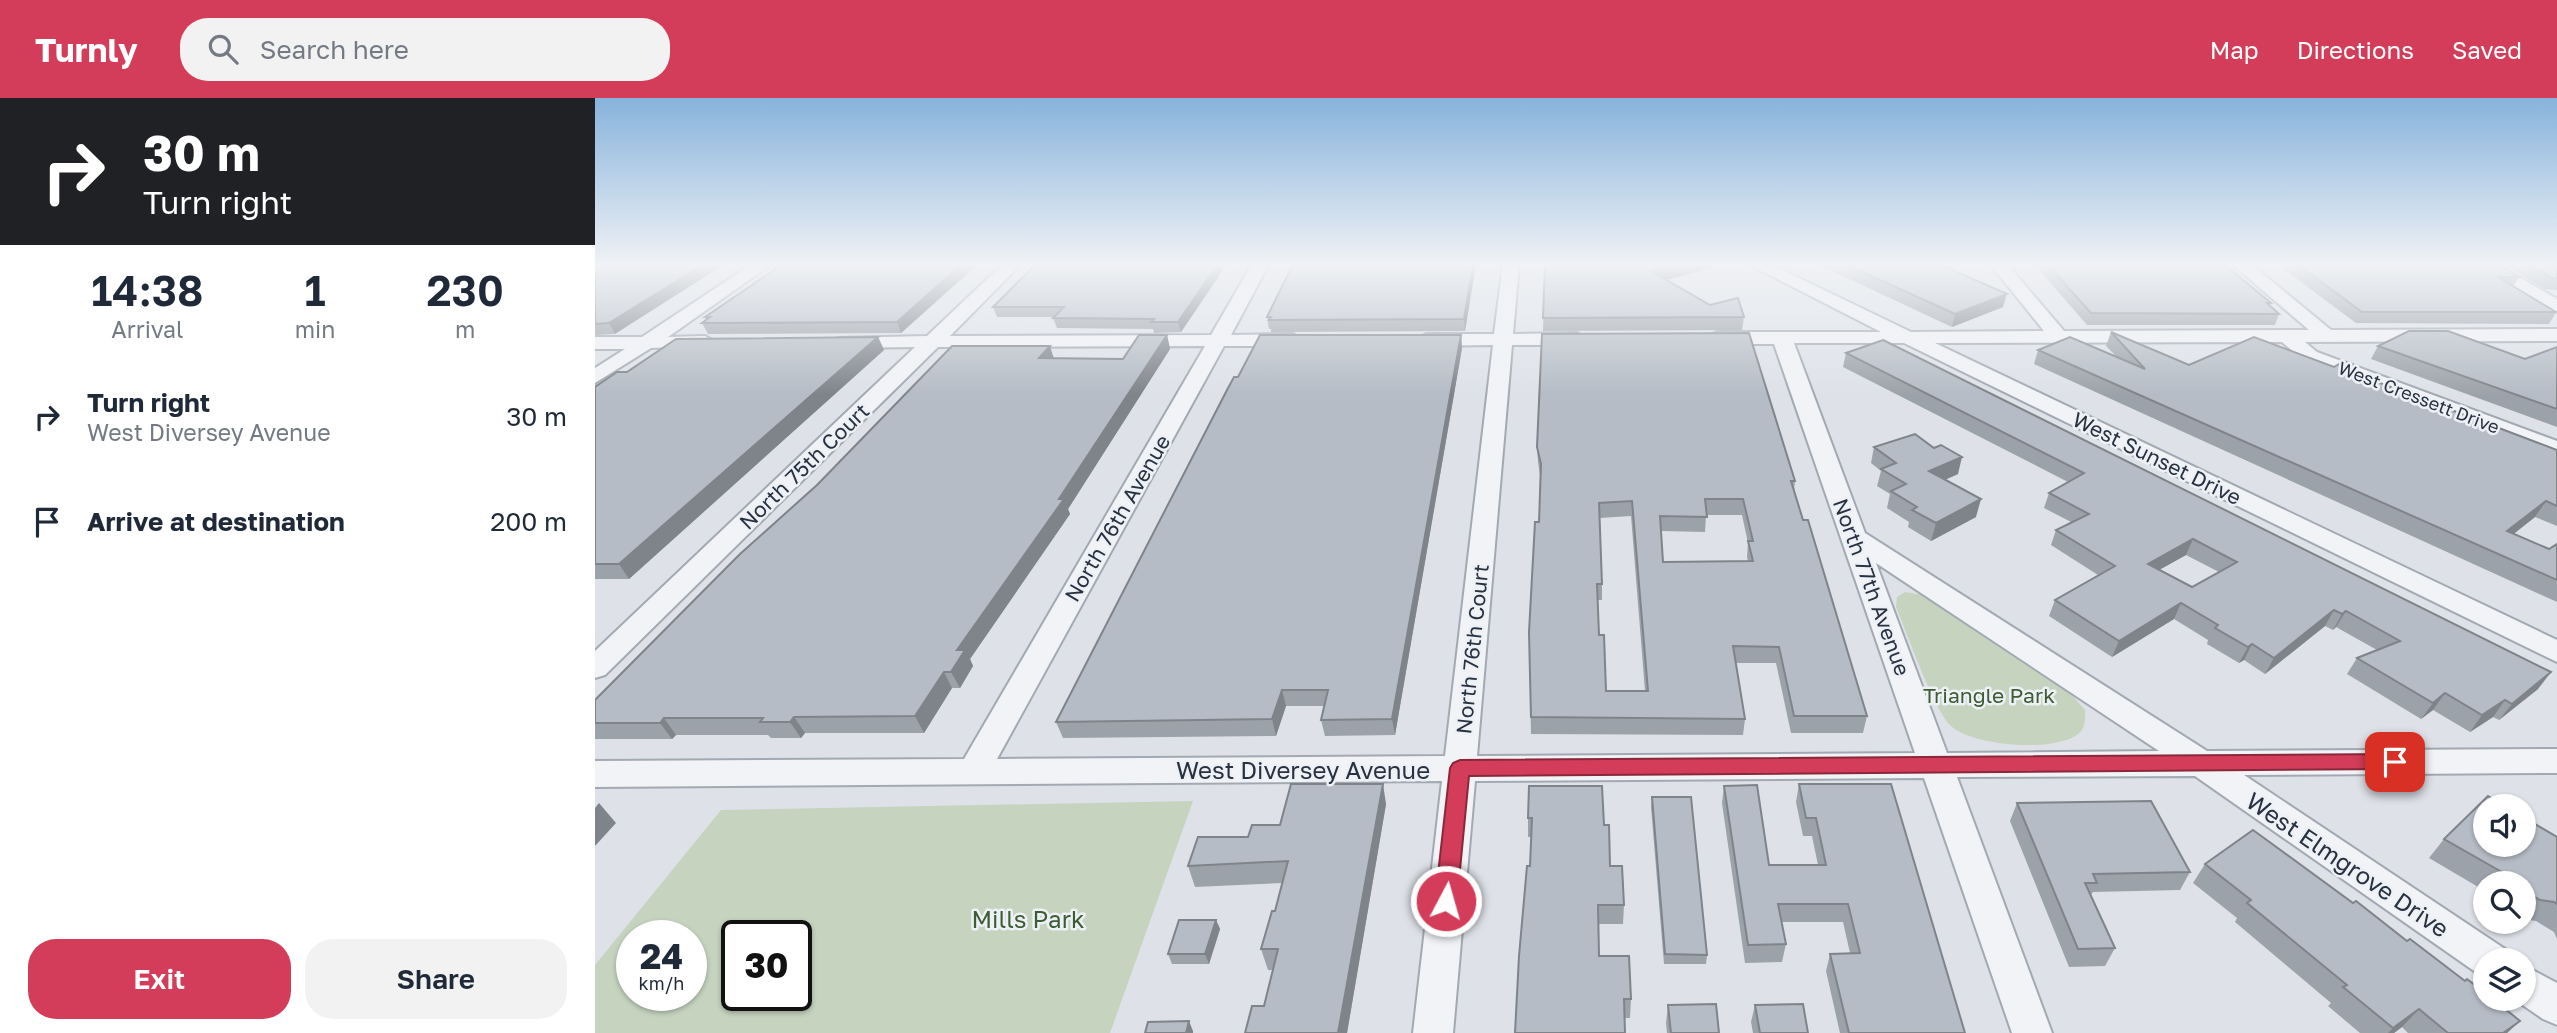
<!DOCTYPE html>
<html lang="en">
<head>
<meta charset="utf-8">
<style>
  body { margin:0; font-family:"Golos Text",sans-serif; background:#f2f2f3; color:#1f2937; height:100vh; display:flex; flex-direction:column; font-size:26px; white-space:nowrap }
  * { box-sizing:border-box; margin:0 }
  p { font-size:23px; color:#747a83 }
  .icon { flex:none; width:38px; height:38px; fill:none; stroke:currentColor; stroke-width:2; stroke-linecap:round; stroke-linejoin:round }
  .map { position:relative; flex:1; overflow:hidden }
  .side { display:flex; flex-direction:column; background:#fff; width:595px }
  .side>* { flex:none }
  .hud { background:#202124; color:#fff; overflow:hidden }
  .controls { position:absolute; left:1878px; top:696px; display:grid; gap:14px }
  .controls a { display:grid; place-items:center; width:63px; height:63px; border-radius:50%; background:#fff; box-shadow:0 2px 5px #0004; font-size:35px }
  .speed { position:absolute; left:21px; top:822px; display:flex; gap:14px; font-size:35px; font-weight:700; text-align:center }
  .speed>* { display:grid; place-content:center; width:91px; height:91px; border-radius:50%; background:#fff; box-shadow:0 2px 5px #0004; line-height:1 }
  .speed small { font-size:18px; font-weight:400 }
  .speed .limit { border:4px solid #111; border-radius:10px; background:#fff; color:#111 }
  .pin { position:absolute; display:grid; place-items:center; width:60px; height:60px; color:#fff; margin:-30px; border-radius:14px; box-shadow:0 4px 10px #0006 }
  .me { position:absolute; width:77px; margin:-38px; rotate:6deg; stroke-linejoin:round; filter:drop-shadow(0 0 5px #0008) }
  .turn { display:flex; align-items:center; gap:24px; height:147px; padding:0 28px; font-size:32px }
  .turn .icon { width:91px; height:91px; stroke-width:2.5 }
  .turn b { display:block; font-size:49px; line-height:60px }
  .eta { display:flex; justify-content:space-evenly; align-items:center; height:119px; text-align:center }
  .eta b { font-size:42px; font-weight:600; line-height:49px }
  .cta { display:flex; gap:14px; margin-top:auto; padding:14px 28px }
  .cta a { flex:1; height:80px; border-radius:28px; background:#d33d59; color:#fff; font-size:28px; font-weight:600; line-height:80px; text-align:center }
  .cta a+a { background:#f2f2f3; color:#1f2937 }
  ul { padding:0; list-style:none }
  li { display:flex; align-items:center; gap:21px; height:105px; padding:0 28px }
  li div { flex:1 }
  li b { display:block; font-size:26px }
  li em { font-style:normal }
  header { display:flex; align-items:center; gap:42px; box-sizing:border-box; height:98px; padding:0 35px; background:#d33d59; color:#fff }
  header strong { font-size:33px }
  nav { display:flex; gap:38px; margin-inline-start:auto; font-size:24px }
  .search { width:490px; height:63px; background:#f2f2f3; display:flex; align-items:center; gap:18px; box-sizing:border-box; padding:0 24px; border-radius:28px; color:#747a83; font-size:26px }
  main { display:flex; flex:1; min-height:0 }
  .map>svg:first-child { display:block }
  .green { fill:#c5d3bf; fill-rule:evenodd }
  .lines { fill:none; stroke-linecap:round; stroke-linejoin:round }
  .minor-casing { stroke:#a3a9b2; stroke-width:4 }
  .minor { fill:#f1f3f6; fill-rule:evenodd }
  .wall { fill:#9ca2a9; fill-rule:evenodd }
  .shaded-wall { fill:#7f848a }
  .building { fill:#b5bcc5; stroke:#7f848a; stroke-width:2; fill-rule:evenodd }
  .route { fill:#d33d59; stroke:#89283a; stroke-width:2 }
  .labels { text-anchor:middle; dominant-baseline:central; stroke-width:5; stroke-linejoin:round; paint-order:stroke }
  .far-street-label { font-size:18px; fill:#273140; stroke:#edf1f6 }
  .street-label { font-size:21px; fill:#273140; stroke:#edf1f6 }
  .park-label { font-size:21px; fill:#3d5c33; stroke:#edf1f6 }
  .near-street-label { font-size:24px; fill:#273140; stroke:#edf1f6 }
  .near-park-label { font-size:24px; fill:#3d5c33; stroke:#edf1f6 }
</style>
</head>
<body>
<header>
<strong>Turnly</strong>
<div class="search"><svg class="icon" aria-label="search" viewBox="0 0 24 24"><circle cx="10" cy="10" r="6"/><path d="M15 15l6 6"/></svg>Search here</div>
<nav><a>Map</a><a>Directions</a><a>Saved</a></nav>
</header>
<main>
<section class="side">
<div class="hud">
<div class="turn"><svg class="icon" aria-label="right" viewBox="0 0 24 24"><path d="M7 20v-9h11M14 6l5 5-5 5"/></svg><div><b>30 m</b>Turn right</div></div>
</div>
<div class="eta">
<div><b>14:38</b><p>Arrival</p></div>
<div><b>1</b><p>min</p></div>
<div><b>230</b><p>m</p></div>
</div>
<ul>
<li><svg class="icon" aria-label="right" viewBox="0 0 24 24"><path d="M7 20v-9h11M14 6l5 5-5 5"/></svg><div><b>Turn right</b><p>West Diversey Avenue</p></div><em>30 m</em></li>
<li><svg class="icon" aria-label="arrive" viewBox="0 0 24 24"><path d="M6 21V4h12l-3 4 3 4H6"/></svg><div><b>Arrive at destination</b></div><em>200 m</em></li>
</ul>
<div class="cta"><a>Exit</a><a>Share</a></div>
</section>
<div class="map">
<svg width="1962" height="935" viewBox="0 0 1962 935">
  <rect width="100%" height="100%" fill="#dee2e8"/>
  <g class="green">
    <path d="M1310 494 1328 497 1475 595 1490 612C1490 621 1491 630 1483 636 1460 655 1375 648 1355 627 1338 609 1312 535 1301 509L1302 499Z"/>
    <path d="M598 703 515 935H0V867L126 712ZM37 838H96V898H37ZM142 838H201V898H142Z"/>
  </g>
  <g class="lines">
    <g class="minor-casing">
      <g id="minor">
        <polygon points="157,166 177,166 73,239 110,238 120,244 117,248 56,250 0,285 0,270 30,251 0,251 0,239 47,239"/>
        <path d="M408 166H426L355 238 616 237 657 166H674L636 237 698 236 708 242 698 248H629L402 661 850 658 898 247 831 248 821 242 831 236H899L908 166H924L918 236 982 235 992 241 982 247H917L882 658 1320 655 1179 246H1122L1112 240 1122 234H1286L1153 166H1175L1316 234 1449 233 1395 166H1412L1469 233 1714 232 1637 166H1656L1736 232 1962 231V243L1710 244 1722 254 1962 343V358L1708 262 1687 244 1340 245 1962 542V564L1309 245H1199L1270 435 1612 653 1962 651V675L1649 677 1910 851 1915 863H1890V878L1882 875 1600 678 1362 679 1457 935H1417L1329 680 880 683 858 935H818L847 683 0 689V663L369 661 610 248 343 249 10 577 0 580V553L320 249 250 250 243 248 240 244 243 240 332 238ZM1281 465 1564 653 1352 655Z"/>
        <polygon points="1881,166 1902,166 1962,201 1962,214"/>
        <polygon points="1928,867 1962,885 1962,927 1948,921 1919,901 1928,901"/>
      </g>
    </g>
    <use href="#minor" class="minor"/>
  </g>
  <g class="wall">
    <polygon points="0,166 20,236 0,237"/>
    <polygon points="383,166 306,235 113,236 107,225 111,222 110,219"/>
    <polygon points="632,166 586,234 559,235 558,231 462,230 458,220 459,219 402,219 398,209"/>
    <polygon points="881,166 870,233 676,234 676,231 674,231 672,219"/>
    <polygon points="950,166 1117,166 1116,170 1072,182 1115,207 1149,219 1147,232 948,233"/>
    <polygon points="1222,166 1344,166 1408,209 1357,229"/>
    <polygon points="1439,166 1629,166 1676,205 1675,208 1684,216 1680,227 1492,227"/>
    <polygon points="1682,166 1902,166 1924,179 1918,188 1961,214 1954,226 1761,225"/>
    <polygon points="1908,166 1962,166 1962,192 1950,191"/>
    <polygon points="1516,234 1594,267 1739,269 1759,275 1962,352 1962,428 1940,419 1919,436 1954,451 1962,446 1962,504 1439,266 1443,252 1521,258 1511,248"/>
    <polygon points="572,237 575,251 473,411 475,416 375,561 378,568 365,590 357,590 329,635 210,635 206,640 176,640 173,637 81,637 77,641 0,641 0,602 459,260 528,261"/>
    <polygon points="866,237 867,250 800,637 730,638 726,622 730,608 691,608 681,638 468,640 461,624"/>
    <polygon points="283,239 289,252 34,481 0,481 0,289 32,274"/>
    <polygon points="1783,248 1930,261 1962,249 1962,329 1776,261"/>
    <path d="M1251 255 1943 591 1904 622 1898 619 1875 634 1838 612 1826 621 1752 576 1762 560 1782 552 1741 529 1738 532 1730 528 1670 576 1649 562 1644 565 1612 546 1613 542 1579 521 1517 559 1454 518 1460 502 1503 477 1456 447 1461 432 1476 424 1449 410 1454 395 1473 384 1248 269ZM1591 457 1624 474 1597 489 1564 472Z"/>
    <path d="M942 349 1200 383 1199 392 1208 422 1272 618 1268 635H1196L1181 565H1141L1150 621 1148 637 936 636 934 534 944 424 945 377 943 364ZM1111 417H1147L1153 445 1152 459 1153 463 1068 464 1066 433 1110 434ZM1036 418 1050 593H1011L1004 537 1002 502H1007V486L1005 420Z"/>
    <polygon points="1279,349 1363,376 1350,382 1381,419 1336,443 1313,429 1314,424 1292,410 1295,396 1282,388 1286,373 1276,365"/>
    <polygon points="1204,686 1370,935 1245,935 1231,873 1235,856 1255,855 1248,824 1187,824 1191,846 1187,864 1150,865 1127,705 1129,688 1174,767 1223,767 1217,738 1208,738 1201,704"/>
    <polygon points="1057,699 1112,857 1111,866 1069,866 1056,709"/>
    <polygon points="1422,705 1595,774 1585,792 1498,794 1496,797 1520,850 1510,868 1474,869 1415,723"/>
    <polygon points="791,706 752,935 650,935 669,908 678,872 673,872 666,851 680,813 688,785 600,789 593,768 653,739 685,727"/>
    <polygon points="933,720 1009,727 1015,768 1029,807 1028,826 1003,826 1004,858 1036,901 1035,920 1030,920 935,768 936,739 933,739"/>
    <polygon points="1962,739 1962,841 1959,834 1941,823 1928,821 1928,786 1890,786 1890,793 1834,760 1849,741"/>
    <polygon points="1610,766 1812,843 1870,883 1925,923 1912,935 1813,935 1807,929 1799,935 1765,935 1733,908 1736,905 1640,824 1642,820 1598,785"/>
    <polygon points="621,822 625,831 614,866 577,866 573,856"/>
    <polygon points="1073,907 1124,935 1072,935 1071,925"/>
    <polygon points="1160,907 1213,935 1158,935 1156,924"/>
  </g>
  <g class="shaded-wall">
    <polygon points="109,166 130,166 20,236 14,225"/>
    <polygon points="367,166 383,166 306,235 302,224"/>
    <polygon points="623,166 632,166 586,234 583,224"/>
    <polygon points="878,166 881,166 870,233 869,221"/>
    <polygon points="1083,166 1117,166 1116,170 1056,186 1056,173"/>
    <polygon points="1412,196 1408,209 1357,229 1360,216"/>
    <polygon points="572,237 575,251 473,411 475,416 375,561 378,568 365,590 356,574 362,552 464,401"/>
    <polygon points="866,237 867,250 800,637 797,621"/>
    <polygon points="283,239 289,252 34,481 24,466"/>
    <polygon points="455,248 459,261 444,260"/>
    <polygon points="1367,359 1363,376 1330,390 1334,373"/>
    <polygon points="1386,401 1381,419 1336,443 1341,425"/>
    <polygon points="1951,403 1940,419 1901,449 1912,433"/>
    <polygon points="1598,441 1591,457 1546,482 1553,466"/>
    <polygon points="1586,505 1579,521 1517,559 1524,543"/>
    <polygon points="1739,512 1730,528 1670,576 1679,560"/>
    <polygon points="1751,513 1741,529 1738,532 1747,516"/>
    <polygon points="1657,546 1649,562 1644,565 1653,549"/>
    <polygon points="349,574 357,590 329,635 320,618"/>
    <polygon points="1956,574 1943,591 1904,622 1917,606"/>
    <polygon points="687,592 691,608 681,638 677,621"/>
    <polygon points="1850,595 1838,612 1826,621 1838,605"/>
    <polygon points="1910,602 1898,619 1875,634 1887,617"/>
    <polygon points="199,619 210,635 206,640 195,624"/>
    <polygon points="69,620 81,637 77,641 65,625"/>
    <polygon points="788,686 791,706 752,935 743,935"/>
    <polygon points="4,705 21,725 0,748 0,710"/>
    <polygon points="621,822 625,831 614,866 610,856"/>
    <polygon points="1824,911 1807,929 1799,935 1793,935 1798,930"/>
    <polygon points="594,923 598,933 598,935 591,935"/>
    <polygon points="1925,923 1912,935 1908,935"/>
  </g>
  <g class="building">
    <polygon points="0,166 109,166 14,225 0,226"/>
    <polygon points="188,166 367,166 302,224 107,225 115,219 110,219"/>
    <polygon points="441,166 623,166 583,224 556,224 559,221 458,220 469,209 398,209"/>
    <polygon points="698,166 878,166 869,221 674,222 676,219 672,219"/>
    <polygon points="950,166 1083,166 1056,173 1115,207 1143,200 1149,219 948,220"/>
    <polygon points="1250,166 1344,166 1412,196 1360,216"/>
    <polygon points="1452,166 1629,166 1676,205 1672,205 1684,216 1496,215"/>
    <polygon points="1702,166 1902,166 1924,179 1903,179 1961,214 1767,214"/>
    <polygon points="1933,166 1962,166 1962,180 1957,180"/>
    <polygon points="1814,233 1853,233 1930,261 1962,249 1962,311 1783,248"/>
    <polygon points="1516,234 1594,267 1659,239 1739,269 1749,263 1762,268 1759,275 1962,352 1962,408 1951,403 1912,433 1954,451 1962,446 1962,482 1443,252 1475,239 1550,271"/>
    <path d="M1154 235 1200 383H1196L1208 422H1213L1272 618H1199L1184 549 1138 548 1150 621 936 619 934 534 940 424H944L946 366 942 349 947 236ZM1110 401H1148L1158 443H1153L1158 463 1068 464 1065 418 1112 419ZM1037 403 1053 593H1011L1009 537H1004L1002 486H1007L1004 405Z"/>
    <polygon points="544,237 572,237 464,401 469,401 362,552 370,552 356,574 349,574 320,618 199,619 195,624 165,624 168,620 69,620 65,625 0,625 0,602 145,456 222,387 357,248 455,248 444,260 528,261"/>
    <polygon points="665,237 866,237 797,621 726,622 733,592 687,592 677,621 461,624 632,292 639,279 643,279"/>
    <polygon points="283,239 24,466 0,466 0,289 22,274 32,274 81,241"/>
    <path d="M1288 242 1956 574 1917 606 1910 602 1887 617 1850 595 1838 605 1762 560 1805 543 1751 513 1747 516 1739 512 1679 560 1657 546 1653 549 1620 530 1623 527 1586 505 1524 543 1460 502 1520 468 1461 432 1494 416 1454 395 1489 375 1251 255ZM1598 441 1642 464 1597 489 1553 466Z"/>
    <polygon points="1320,336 1339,350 1346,347 1367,359 1334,373 1386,401 1341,425 1317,412 1322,409 1296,393 1311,386 1286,371 1301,365 1279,349"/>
    <polygon points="696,686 788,686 743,935 650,935 657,908 669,908 683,851 666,851 677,813 680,813 693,763 593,768 603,739 653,739 657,727 685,727"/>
    <polygon points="1204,686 1296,686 1370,935 1254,935 1235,856 1265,855 1253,806 1183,806 1191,846 1153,847 1129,688 1162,687 1174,767 1231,767 1221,720 1211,720"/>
    <polygon points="934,688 1007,688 1009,727 1014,727 1015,768 1027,768 1029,807 1003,807 1004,858 1034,858 1036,901 1029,901 1030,935 920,935 924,858 932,768 935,768 937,720 933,720"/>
    <polygon points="1893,698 1911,709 1890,709 1890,747 1928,747 1928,719 1962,739 1962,806 1959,804 1945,802 1928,792 1928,786 1922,786 1919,781 1849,741"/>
    <polygon points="1057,699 1096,699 1112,857 1070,856"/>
    <polygon points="1556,703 1595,774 1498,776 1502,785 1490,785 1520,850 1483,851 1422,705"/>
    <polygon points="1658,732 1758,805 1761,803 1812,843 1815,841 1870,883 1872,881 1890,895 1890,901 1898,901 1925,923 1908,935 1853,935 1824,911 1798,930 1748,889 1752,887 1652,805 1656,802 1610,766"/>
    <polygon points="584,822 621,822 610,856 573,856"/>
    <polygon points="1121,906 1124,935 1076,935 1073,907"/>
    <polygon points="1208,906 1213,935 1165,935 1160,907"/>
    <polygon points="594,923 591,935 550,935 553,924"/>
  </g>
  <linearGradient id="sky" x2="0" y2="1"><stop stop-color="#87b3dc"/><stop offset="0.56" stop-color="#f0f2f5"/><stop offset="1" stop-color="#f0f2f5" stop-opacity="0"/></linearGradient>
  <rect width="1962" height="297" fill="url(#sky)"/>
  <polygon class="route" points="1800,656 1807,658 1810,664 1807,669 1800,671 874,678 862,803 859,809 851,812 843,809 840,803 855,670 858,665 865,662"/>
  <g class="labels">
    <g class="far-street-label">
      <text transform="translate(1824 299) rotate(21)">West Cressett Drive</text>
    </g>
    <g class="street-label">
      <text transform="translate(1562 360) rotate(26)">West Sunset Drive</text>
      <text transform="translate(209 368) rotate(-44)">North 75th Court</text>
      <text transform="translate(522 420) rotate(-60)">North 76th Avenue</text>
      <text transform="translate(1277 489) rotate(70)">North 77th Avenue</text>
      <text transform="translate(877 551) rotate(-84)">North 76th Court</text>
    </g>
    <g class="park-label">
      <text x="1394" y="597">Triangle Park</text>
    </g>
    <g class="near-street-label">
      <text x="708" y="671">West Diversey Avenue</text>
      <text transform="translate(1753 766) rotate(34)">West Elmgrove Drive</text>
    </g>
    <g class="near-park-label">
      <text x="433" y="820">Mills Park</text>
    </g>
  </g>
</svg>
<div class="controls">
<a><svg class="icon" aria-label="sound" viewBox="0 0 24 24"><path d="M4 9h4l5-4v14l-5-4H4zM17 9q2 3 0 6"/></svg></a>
<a><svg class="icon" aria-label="search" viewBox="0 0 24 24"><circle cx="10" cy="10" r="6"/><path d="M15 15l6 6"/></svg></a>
<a><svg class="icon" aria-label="layers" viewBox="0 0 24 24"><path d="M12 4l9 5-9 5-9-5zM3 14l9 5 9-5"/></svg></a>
</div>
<div class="speed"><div>24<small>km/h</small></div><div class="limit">30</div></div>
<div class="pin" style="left:1800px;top:664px;background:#d93025"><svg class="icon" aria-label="arrive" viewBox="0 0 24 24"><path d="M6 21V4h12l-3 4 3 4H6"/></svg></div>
<svg class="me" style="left:851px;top:803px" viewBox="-20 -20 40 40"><circle r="17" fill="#d33d59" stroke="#fff" stroke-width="3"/><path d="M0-11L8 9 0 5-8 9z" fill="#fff"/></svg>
</div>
</main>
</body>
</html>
